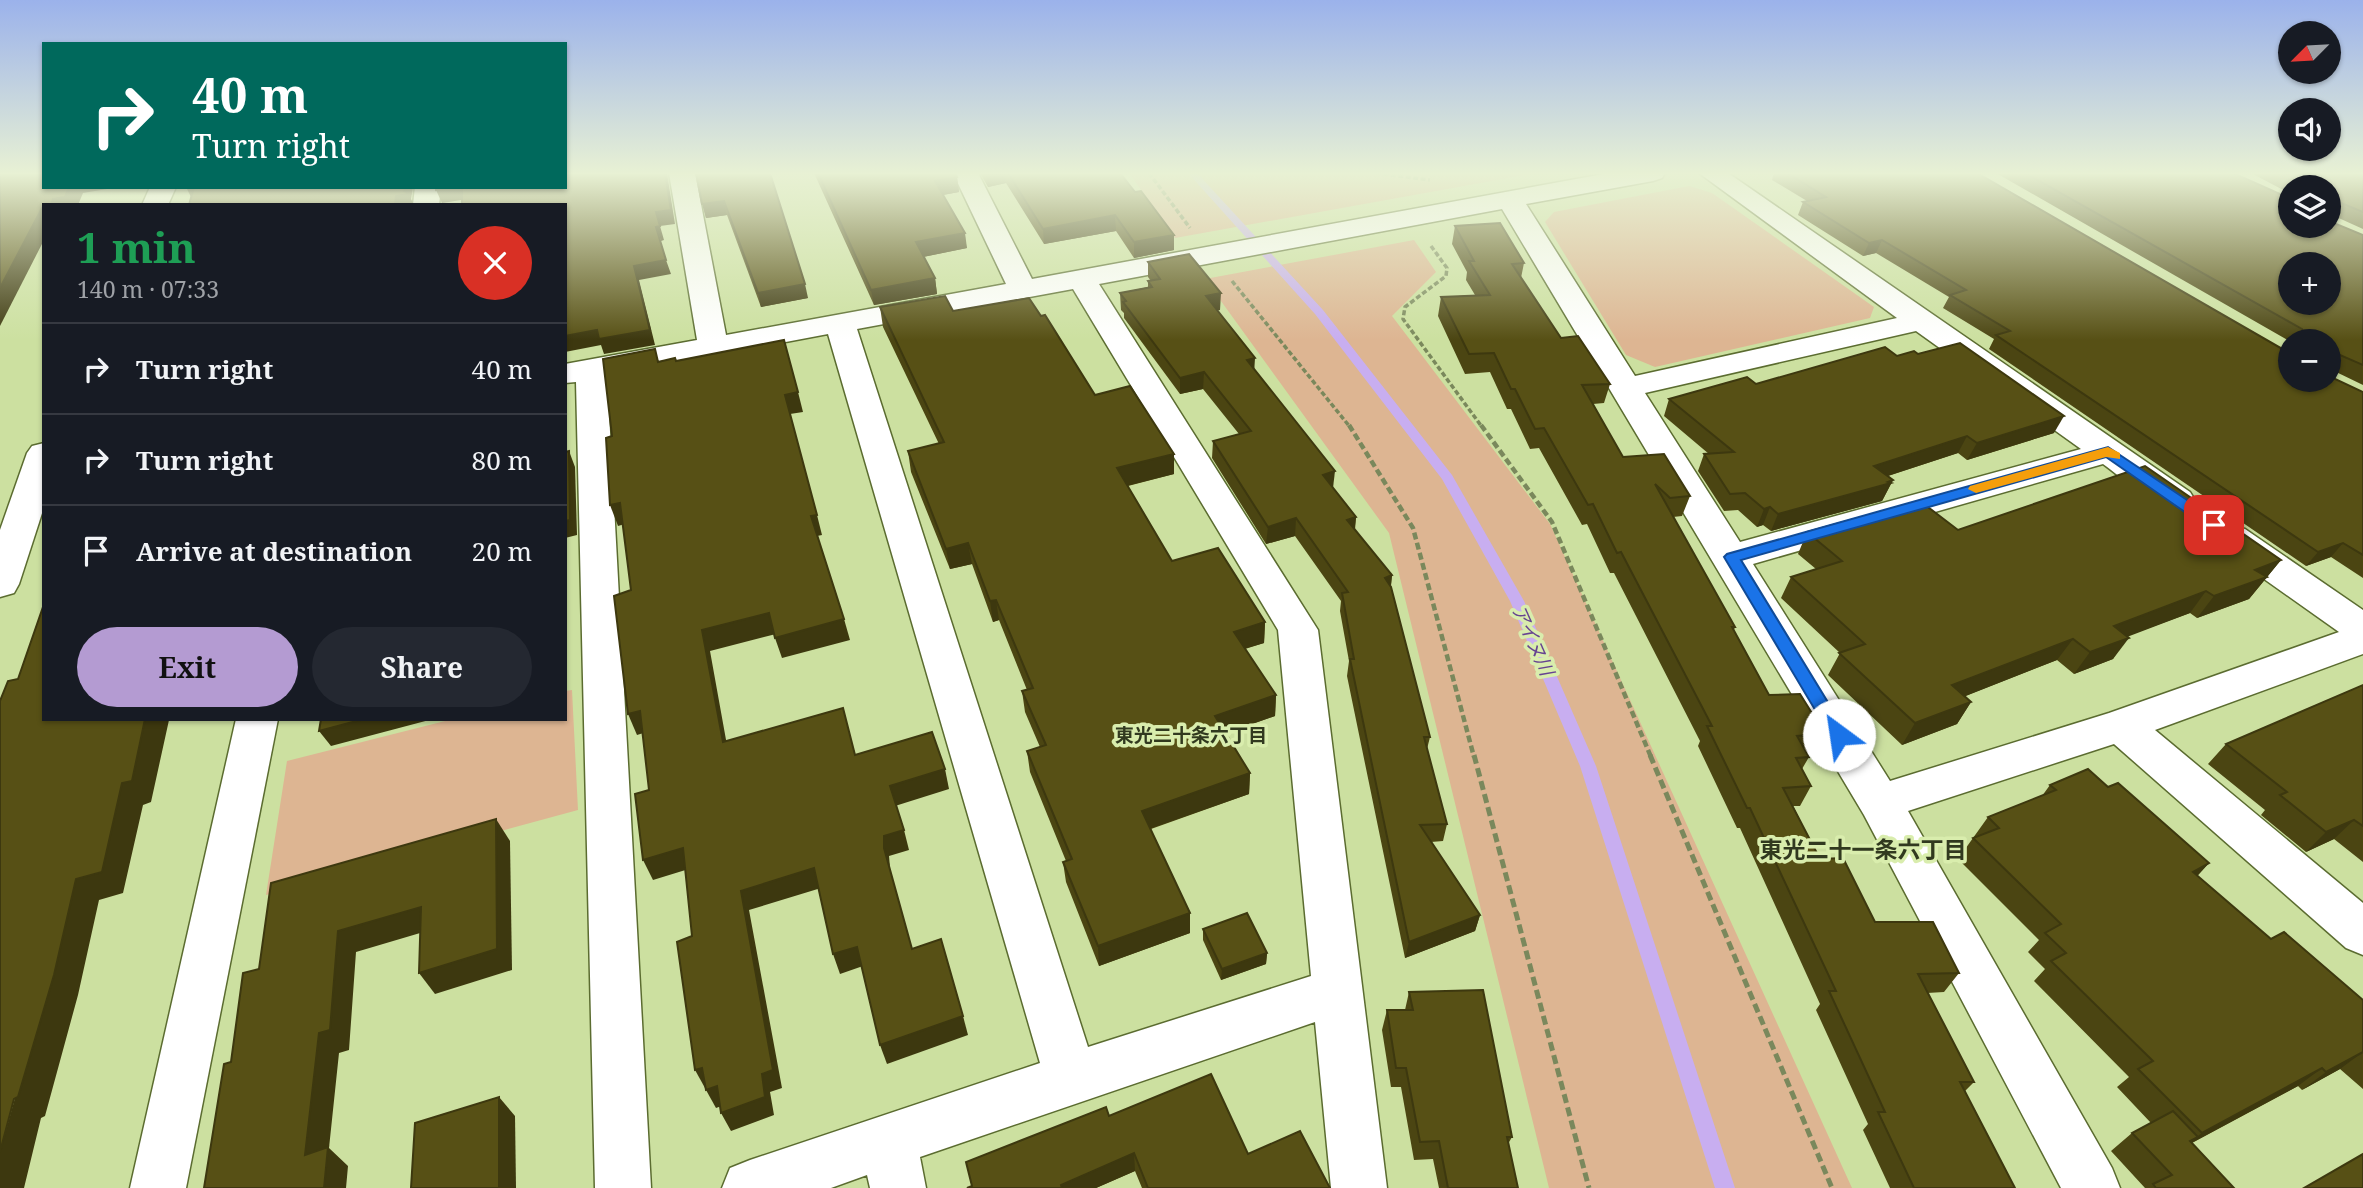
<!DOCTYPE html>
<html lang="en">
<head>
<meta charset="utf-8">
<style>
  body { margin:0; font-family:"Noto Serif","Noto Sans JP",serif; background:#242831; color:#f1f3f6; height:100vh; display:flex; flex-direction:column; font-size:26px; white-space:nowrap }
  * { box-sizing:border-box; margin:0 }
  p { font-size:23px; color:#9ea1a6 }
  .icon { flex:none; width:38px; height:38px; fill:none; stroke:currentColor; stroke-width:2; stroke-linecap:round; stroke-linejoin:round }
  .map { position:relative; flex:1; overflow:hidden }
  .panel { position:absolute; left:42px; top:203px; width:525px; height:518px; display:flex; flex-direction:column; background:#171b24; border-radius:0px; box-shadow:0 2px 5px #0004 }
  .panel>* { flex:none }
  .guide { position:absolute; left:42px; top:42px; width:525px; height:147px; border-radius:0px; box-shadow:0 2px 5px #0004; background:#00695c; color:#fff; overflow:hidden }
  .needle { width:46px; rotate:246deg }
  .fabs { position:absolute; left:2278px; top:21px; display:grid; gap:14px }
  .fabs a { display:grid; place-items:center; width:63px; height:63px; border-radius:50%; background:#171b24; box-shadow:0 2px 5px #0004; font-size:35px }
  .pin { position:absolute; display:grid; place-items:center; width:60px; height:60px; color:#fff; margin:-30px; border-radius:14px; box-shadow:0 4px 10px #0006 }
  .me { position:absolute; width:77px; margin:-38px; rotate:329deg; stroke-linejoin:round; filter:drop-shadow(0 0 5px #0008) }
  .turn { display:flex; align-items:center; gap:24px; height:147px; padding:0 35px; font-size:32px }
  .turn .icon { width:91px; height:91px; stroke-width:2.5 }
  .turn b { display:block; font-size:49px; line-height:60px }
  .round { display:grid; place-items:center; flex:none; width:74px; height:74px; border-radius:37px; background:#242831 }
  .head { display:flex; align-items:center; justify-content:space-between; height:119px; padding:0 35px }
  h1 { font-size:42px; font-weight:700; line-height:52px; color:#1e9e55 }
  .button { display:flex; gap:14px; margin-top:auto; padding:14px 35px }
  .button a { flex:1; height:80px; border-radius:42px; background:#b49bd2; color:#111; font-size:28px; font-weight:700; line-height:80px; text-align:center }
  .button a+a { background:#242831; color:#f1f3f6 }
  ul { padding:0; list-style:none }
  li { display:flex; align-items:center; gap:21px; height:91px; padding:0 35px; border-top:2px solid #363941 }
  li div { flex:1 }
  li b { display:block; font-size:26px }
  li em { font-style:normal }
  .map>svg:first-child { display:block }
  .green { fill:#ddb592 }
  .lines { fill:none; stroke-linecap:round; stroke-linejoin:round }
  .stream { fill:#c8aef0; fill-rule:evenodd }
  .minor-casing { stroke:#5b6c30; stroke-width:3 }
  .path-far2 { stroke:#7a885c; stroke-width:3.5; stroke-dasharray:5 2.5; stroke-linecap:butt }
  .path-far1 { stroke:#7a885c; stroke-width:4.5; stroke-dasharray:7 3.5; stroke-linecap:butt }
  .path { stroke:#7a885c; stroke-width:5; stroke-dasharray:9 4.5; stroke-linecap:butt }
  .minor { fill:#fff; fill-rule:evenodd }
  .wall { fill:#4b4512 }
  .shaded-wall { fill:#3d380f }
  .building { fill:#575015; stroke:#3d380f; stroke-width:2; fill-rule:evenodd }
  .route { fill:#1a73e8; stroke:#114b97; stroke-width:2 }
  .slow { fill:#f59e0b }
  .labels { text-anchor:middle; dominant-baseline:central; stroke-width:7; stroke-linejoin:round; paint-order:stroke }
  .water-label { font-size:19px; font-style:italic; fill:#664391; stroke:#d9edad }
  .neighbourhood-label { font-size:19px; font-weight:bold; fill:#31391f; stroke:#d9edad }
  .near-neighbourhood-label { font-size:23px; font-weight:bold; fill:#31391f; stroke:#d9edad }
</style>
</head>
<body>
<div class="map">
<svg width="2363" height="1188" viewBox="0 0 2363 1188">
  <rect width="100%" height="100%" fill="#cce0a0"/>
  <g class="green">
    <polygon points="1129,173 1536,173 1175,238"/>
    <polygon points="1689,186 1712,193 1874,307 1870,318 1655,367 1626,355 1545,222 1554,212"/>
    <polygon points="1414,240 1436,272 1392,316 1550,524 1852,1188 1549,1188 1389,533 1205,279"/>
    <polygon points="572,690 578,810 266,895 287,761 453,719 565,719 565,691"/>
  </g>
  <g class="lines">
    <polygon class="stream" points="1188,173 1197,173 1323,310 1452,475 1524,601 1596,766 1735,1188 1715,1188 1580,766 1510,601 1442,479 1315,314"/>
    <g class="minor-casing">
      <g id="minor">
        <path d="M669 173H695L726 335 1006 284 953 173H978L1032 279 1609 173H1665L1662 178 1653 181 1526 204 1635 376 1897 318 1699 173H1728L2190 492 2195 500 2190 508C2159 516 2127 481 2103 464L1753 564 1890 781 2109 713 2339 632 2219 547 2214 538 2219 529 2232 526 2245 529 2363 610V654L2155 730 2363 903V955L2346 948 2114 744 1908 811 2112 1168 2120 1188H2061L1864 815 1502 209 1099 284 1318 630 1387 1188H1331L1315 1022 920 1157 926 1188H870L867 1175 831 1188H722L730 1168 750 1160 1040 1063 828 334 607 376 651 1188H595L576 382 565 383V364L697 340ZM1073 289 1278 630 1311 976 1088 1047 857 329ZM1916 331 2081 449 1740 542 1645 393Z"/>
        <polygon points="150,187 176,187 168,205 142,205"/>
        <polygon points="415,187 441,187 439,205 413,205"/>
        <polygon points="44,443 44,507 19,584 14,593 0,597 0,530 27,453 32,446"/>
        <polygon points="236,719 278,719 186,1188 130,1188"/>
      </g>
    </g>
    <g class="path-far2">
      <polyline points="1149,173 1190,228"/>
      <polyline points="1376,173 1430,180"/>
      <polyline points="1431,246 1447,268 1446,276 1405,307 1403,319 1482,427"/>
      <polyline points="1232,281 1350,427"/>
    </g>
    <g class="path-far1">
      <polyline points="1349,425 1413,528 1474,757"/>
      <polyline points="1481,425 1552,522 1651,757"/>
    </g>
    <g class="path">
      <polyline points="1474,755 1589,1188"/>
      <polyline points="1650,755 1832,1188"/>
    </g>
    <use href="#minor" class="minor"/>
  </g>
  <g class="wall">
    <polygon points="696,173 808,298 761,307 727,215 706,218"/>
    <polygon points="814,173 955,173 957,177 959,192 943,195 967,248 923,257 935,278 937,294 874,305"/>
    <polygon points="980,173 1120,173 1174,250 1134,258 1116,231 1044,244 1006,183 988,187"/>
    <polygon points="1774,173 1977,173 2291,380 2363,392 2363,578 2331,557 2306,566 1989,349 1994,339 1943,308 1949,297 1876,253 1863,256 1798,215 1803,202 1807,201 1772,180"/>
    <polygon points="1996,173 2233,173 2291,226 2363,235 2363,385 2332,370 2329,373 2329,341 2291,342"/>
    <polygon points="2251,173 2363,173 2363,229 2332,215 2329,187 2291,187 2291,194"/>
    <polygon points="1455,226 1524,263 1521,278 1561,338 1610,384 1604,403 1593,404 1623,457 1690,496 1682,516 1673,517 1735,627 1734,630 1769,695 1825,734 1814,755 1807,755 1809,757 1802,769 1811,786 1800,806 1793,806 1820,859 1875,922 1959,973 1944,992 1927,993 1974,1082 1965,1091 2015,1188 1890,1188 1863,1130 1868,1124 1816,1010 1820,1004 1740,828 1737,828 1698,746 1700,741 1614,573 1610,573 1587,524 1582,525 1539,448 1530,449 1511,409 1507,409 1490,372 1465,374 1438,316 1441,297 1475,295 1466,280 1467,272 1452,244"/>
    <polygon points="1148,262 1220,310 1217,310 1254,369 1333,488 1356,517 1355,530 1392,575 1391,586 1430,737 1427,749 1447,824 1443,841 1431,842 1480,915 1475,931 1405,958 1347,676 1349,661 1340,611 1341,601 1295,536 1266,544 1212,458 1213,441 1239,434 1203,389 1180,394 1124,318 1124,313 1121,310 1120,293 1148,287 1148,281 1151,281 1148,277"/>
    <polygon points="880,307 1041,316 1095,395 1174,454 1174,474 1128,486 1172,561 1265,622 1264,643 1245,649 1276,695 1275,716 1226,733 1250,773 1249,794 1151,829 1190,933 1099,966 1066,882 1063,862 1066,861 1030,772 1027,751 1040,747 1025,712 1022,691 1027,690 999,620 993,622 972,564 950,569 911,472 908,451 939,444 883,327"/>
    <polygon points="1918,354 2054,433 1967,460 1958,453 1888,476 1893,480 1882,501 1771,531 1763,525 1757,527 1738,510 1724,511 1698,471 1704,454 1709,454 1664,416 1669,399 1756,384 1897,356"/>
    <polygon points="1958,530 2281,560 2249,599 2197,618 2190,613 2127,636 2113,659 2074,674 2057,660 1965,696 1971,702 1957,724 1902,745 1828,675 1840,653 1781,598 1791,577 1816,569 1798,554 1807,532"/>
    <polygon points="2363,685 2363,862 2334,839 2306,852 2261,815 2265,810 2208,764 2226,744"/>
    <polygon points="2050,785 2108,787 2209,863 2197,876 2271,939 2363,1000 2363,1089 2340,1069 2302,1090 2298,1086 2192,1143 2234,1188 2145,1188 2111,1151 2132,1133 2151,1123 2117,1087 2129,1077 2034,981 2045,969 2028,952 2039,940 1958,859 1988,817 2042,796"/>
    <polygon points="1203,929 1267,953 1266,964 1221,980 1203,940"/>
    <polygon points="1409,992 1512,1137 1508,1144 1518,1188 1439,1188 1433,1159 1414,1160 1401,1087 1391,1087 1382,1030 1387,1010 1405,1010"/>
    <polygon points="1109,1116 1248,1154 1330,1188 1142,1188 1135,1171 1096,1188 967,1188"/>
  </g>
  <g class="shaded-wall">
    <polygon points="665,173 667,173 675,224 660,226 656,212"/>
    <polygon points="986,173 1005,173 1006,183 988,187"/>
    <polygon points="957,177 959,192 937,196 935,181"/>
    <polygon points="69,187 119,187 83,193 78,205 51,205 53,199"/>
    <polygon points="186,187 198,187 191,197"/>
    <polygon points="405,187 413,187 411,199 414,205 395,205 396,196 404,191"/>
    <polygon points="450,187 463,187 468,199 442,203 436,190"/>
    <polygon points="724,201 727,215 706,218 702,204"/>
    <polygon points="42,208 44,208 44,240 0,326 0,288"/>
    <polygon points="2335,210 2329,219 2329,211"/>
    <polygon points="1115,215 1116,231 1044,244 1043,229"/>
    <polygon points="660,226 664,240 661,241 656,227"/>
    <polygon points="965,233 967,248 918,258 916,242"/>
    <polygon points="1174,235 1174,250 1134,258 1134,242"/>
    <polygon points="1882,240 1876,253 1863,256 1869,243"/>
    <polygon points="666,260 671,274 639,280 655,345 604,354 601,345 565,352 565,336 634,266"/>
    <polygon points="935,278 937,294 874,305 871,290"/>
    <polygon points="805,284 808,298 761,307 758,293"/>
    <polygon points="1221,293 1220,310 1206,313 1206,296"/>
    <polygon points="2337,355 2340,355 2334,364 2337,363 2329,373 2329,364"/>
    <polygon points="1255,358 1254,375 1247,360"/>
    <polygon points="1204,372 1203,389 1180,394 1180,378"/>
    <polygon points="798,392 803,412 790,414 785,395"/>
    <polygon points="2064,416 2054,433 1967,460 1977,443"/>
    <polygon points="1967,436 1958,453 1866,483 1874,466"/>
    <polygon points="569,451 575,467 577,535 565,538"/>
    <polygon points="1174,454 1174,474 1118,488 1117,468"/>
    <polygon points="1335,471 1333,488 1323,475"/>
    <polygon points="1893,480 1882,501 1771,531 1778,514"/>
    <polygon points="620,503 628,523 618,526 610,505"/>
    <polygon points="1770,507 1763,525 1757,527 1764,509"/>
    <polygon points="817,515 822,535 817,536 811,516"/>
    <polygon points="1356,517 1354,534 1347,520"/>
    <polygon points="1296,518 1295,536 1266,544 1268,527"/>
    <polygon points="968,543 972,564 950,569 946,549"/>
    <polygon points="2343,543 2331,557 2306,566 2318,552"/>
    <polygon points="2281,560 2249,599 2197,618 2214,596 2255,570"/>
    <polygon points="1392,575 1390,593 1385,578"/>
    <polygon points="2206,591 2190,613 2098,648 2114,626"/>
    <polygon points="996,600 999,620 993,622 990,601"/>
    <polygon points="769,613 776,634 710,651 730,762 723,742 702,630"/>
    <polygon points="844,619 850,640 782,658 775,638"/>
    <polygon points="1265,622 1264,643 1233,652 1234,632"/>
    <polygon points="2129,638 2113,659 2074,674 2090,652"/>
    <polygon points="2073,639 2057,660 1938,707 1952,685"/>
    <polygon points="1276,695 1275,716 1215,737 1215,716"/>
    <polygon points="1971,702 1957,724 1902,745 1915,723"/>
    <polygon points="640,711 650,731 637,735 628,714"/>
    <polygon points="145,719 173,719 169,720 151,802 143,805 123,893 99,900 78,995 45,1116 41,1118 24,1188 0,1188 0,1152 76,879 122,783"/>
    <polygon points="364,719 433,719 331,746 319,731"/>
    <polygon points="945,769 949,789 895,806 890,786"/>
    <polygon points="1250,773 1249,794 1143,831 1142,811"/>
    <polygon points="496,819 510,841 512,970 435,994 419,973"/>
    <polygon points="2354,820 2334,839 2306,852 2326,832"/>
    <polygon points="904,830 909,850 889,856 890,868 884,848 884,836"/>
    <polygon points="683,848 692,868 653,880 643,860"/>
    <polygon points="2209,863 2190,884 2193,872"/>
    <polygon points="814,868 821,888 749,910 782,1088 770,1092 774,1115 731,1131 721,1113 762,1074 741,891"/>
    <polygon points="421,907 437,928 356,952 349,1050 339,1053 329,1148 348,1166 346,1188 324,1188 305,1155 319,1033 338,931"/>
    <polygon points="1190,913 1190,933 1099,966 1098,946"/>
    <polygon points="1480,915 1475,931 1405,958 1409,942"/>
    <polygon points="857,947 863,966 840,974 833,954"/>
    <polygon points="1267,953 1266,964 1221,980 1222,969"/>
    <polygon points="963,1016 968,1035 887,1064 880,1045"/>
    <polygon points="2363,1052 2340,1069 2302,1090 2326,1072"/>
    <polygon points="702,1068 712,1086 705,1088 695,1070"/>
    <polygon points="2322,1068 2298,1086 2184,1147 2167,1159 2202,1133"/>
    <polygon points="717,1086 727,1104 716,1108 706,1090"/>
    <polygon points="499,1097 515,1116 516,1188 499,1188"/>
    <polygon points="1134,1153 1135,1171 1096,1188 1061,1188 1061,1185"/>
  </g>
  <g class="building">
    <polygon points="0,173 44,173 44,187 69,187 65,197 53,199 51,205 44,205 44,208 42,208 0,288"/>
    <polygon points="565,173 665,173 671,210 656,212 660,226 656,227 666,260 634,266 650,330 599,339 597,330 565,336 565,205 462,205 462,187 565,187"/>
    <polygon points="696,173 770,173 805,284 758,293 724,201 702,204"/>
    <polygon points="818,173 955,173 957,177 935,181 965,233 916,242 935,278 871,290"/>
    <polygon points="1008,173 1120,173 1135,192 1141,191 1174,235 1134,242 1115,215 1043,229"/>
    <polygon points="1787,173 1977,173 2291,354 2291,380 2329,380 2329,376 2363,392 2363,555 2343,543 2318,552 1996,335 2010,331 1950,295 1966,290 1882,240 1869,243 1803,202 1826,197"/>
    <path d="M2025 173H2233L2291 199V226H2329V221L2363 235V365L2340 355H2337V363L2329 364V341H2302V329ZM2291 264H2329V303H2291Z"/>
    <polygon points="2284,173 2363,173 2363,212 2339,202 2335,210 2329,211 2329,187 2301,187 2300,182"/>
    <polygon points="194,187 405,187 404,191 409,194 396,196 395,205 189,205"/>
    <polygon points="436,187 450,187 436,190"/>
    <polygon points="1500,223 1524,263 1512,264 1561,338 1578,336 1610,384 1582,385 1623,457 1664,454 1690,496 1670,498 1655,484 1735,627 1732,627 1769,695 1800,694 1825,734 1797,736 1809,757 1796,758 1811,786 1783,788 1820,859 1843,858 1875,922 1933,922 1959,973 1918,974 1974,1082 1960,1082 2015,1188 1914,1188 1878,1112 1885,1112 1829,991 1836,991 1750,808 1747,808 1707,726 1712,726 1621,552 1617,553 1593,504 1588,505 1544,428 1535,429 1515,389 1511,389 1494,353 1469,354 1441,297 1490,295 1469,261 1474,261 1455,226"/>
    <polygon points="1189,254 1221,293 1206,296 1255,358 1247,360 1335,471 1323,475 1356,517 1347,520 1392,575 1385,578 1391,587 1430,737 1424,737 1447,824 1420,825 1480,915 1409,942 1350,659 1354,659 1342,593 1348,592 1296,518 1268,527 1213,441 1251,431 1204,372 1180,378 1123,302 1126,301 1120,293 1152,287 1148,281 1160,279 1148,262"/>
    <polygon points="945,296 953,311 1029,298 1041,316 1045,315 1095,395 1130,386 1174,454 1117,468 1172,561 1218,548 1265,622 1234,632 1276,695 1215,716 1250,773 1142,811 1190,913 1098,946 1063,862 1072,859 1027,751 1046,745 1022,691 1033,688 996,600 990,601 968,543 946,549 908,451 944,442 880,307"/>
    <polygon points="784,340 798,392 785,395 817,515 811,516 844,619 775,638 769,613 702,630 723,742 843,708 855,755 932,732 945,769 890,786 904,830 884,836 884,848 912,949 941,939 963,1016 880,1045 857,947 833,954 814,868 741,891 773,1070 762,1074 765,1097 721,1113 717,1086 706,1090 702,1068 695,1070 677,942 692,936 683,848 643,860 635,794 649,790 640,711 628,714 614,596 631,590 620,503 610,505 606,438 612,436 603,359 655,349 658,362 675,358 676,361"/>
    <polygon points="1960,343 2064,416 1977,443 1967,436 1874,466 1893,480 1888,482 1891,483 1778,514 1770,507 1764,509 1745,493 1730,494 1704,454 1734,452 1669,399 1747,377 1756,384 1885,347 1897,356 1914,351 1918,354"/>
    <polygon points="569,451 570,520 565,521 565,452"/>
    <polygon points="2145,466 2281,560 2255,570 2267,577 2214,596 2206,591 2114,626 2129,638 2090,652 2073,639 1952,685 1971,702 1915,723 1839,653 1865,644 1791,577 1842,561 1807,532 1920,501 1958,530"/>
    <polygon points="44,604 44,719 145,719 132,781 122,783 102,872 76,879 54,975 18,1097 14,1099 0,1152 0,701 8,681 18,679"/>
    <polygon points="2363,685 2363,826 2354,820 2326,832 2280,795 2287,792 2226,744"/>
    <polygon points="321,719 364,719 319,731"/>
    <polygon points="2088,769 2108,787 2118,783 2209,863 2193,872 2271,939 2284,932 2363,1000 2363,1052 2326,1072 2322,1068 2202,1133 2138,1069 2153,1061 2051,961 2066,953 2045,933 2061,924 1973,838 1999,828 1988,817 2056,790 2050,785"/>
    <polygon points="496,819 497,949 419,973 421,907 338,931 330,1030 319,1033 305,1155 328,1147 324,1188 204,1188 224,1064 231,1062 243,973 259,969 271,883"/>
    <polygon points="1247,913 1267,953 1222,969 1203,929"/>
    <polygon points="1483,990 1512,1137 1507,1137 1518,1188 1448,1188 1439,1141 1420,1142 1406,1068 1396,1068 1387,1010 1413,1010 1409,992"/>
    <polygon points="1211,1074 1248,1154 1300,1131 1330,1188 1148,1188 1134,1153 1061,1185 1062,1188 967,1188 972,1186 966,1162 1106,1107 1109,1116"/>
    <polygon points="499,1097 499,1188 411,1188 415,1123"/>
    <polygon points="2173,1111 2198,1137 2190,1141 2234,1188 2156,1188 2153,1184 2172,1175 2132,1133"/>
    <polygon points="2363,1154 2363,1188 2304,1188"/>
  </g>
  <linearGradient id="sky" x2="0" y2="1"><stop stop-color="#9bb2eb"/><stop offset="0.51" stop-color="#e8f1d4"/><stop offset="1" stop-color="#e8f1d4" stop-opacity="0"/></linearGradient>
  <rect width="2363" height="340" fill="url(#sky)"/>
  <polygon class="route" points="2108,447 2220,522 2220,529 2209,529 2106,457 1741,560 1848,735 1839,742 1833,740 1724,557 1727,554"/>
  <polygon class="slow" points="2108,447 2120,453 2120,459 2106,457 1976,493 1968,489 1970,486"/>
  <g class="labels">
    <g class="water-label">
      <text transform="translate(1533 640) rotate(66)">アイヌ川</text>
    </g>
    <g class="neighbourhood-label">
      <text x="1191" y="735">東光二十条六丁目</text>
    </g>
    <g class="near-neighbourhood-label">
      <text x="1863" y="849">東光二十一条六丁目</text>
    </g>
  </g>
</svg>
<div class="fabs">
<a><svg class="needle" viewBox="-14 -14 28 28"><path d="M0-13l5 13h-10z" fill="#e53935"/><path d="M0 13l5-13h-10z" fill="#9ea1a6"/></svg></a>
<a><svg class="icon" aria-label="sound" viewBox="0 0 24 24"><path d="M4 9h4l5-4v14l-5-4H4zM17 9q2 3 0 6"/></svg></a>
<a><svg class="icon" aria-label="layers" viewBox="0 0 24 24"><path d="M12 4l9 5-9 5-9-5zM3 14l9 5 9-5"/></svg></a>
<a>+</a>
<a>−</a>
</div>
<div class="pin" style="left:2214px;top:525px;background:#d93025"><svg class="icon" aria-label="arrive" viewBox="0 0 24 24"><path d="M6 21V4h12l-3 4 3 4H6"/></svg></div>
<svg class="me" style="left:1839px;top:735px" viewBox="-20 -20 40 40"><circle r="19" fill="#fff"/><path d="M0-13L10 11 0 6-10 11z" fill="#1a73e8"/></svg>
<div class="guide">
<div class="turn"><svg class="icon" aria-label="right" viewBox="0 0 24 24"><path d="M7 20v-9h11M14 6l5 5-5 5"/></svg><div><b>40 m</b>Turn right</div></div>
</div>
<section class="panel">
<div class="head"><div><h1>1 min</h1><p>140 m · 07:33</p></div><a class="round" style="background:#d93025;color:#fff"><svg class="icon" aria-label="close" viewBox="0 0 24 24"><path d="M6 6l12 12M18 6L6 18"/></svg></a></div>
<ul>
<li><svg class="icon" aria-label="right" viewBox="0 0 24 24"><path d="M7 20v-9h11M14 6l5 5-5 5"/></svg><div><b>Turn right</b></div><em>40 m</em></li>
<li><svg class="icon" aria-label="right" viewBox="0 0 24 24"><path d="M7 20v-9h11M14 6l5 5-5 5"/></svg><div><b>Turn right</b></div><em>80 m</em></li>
<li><svg class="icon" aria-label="arrive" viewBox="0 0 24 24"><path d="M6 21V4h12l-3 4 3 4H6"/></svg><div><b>Arrive at destination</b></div><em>20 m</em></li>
</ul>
<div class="button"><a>Exit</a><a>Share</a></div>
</section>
</div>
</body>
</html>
